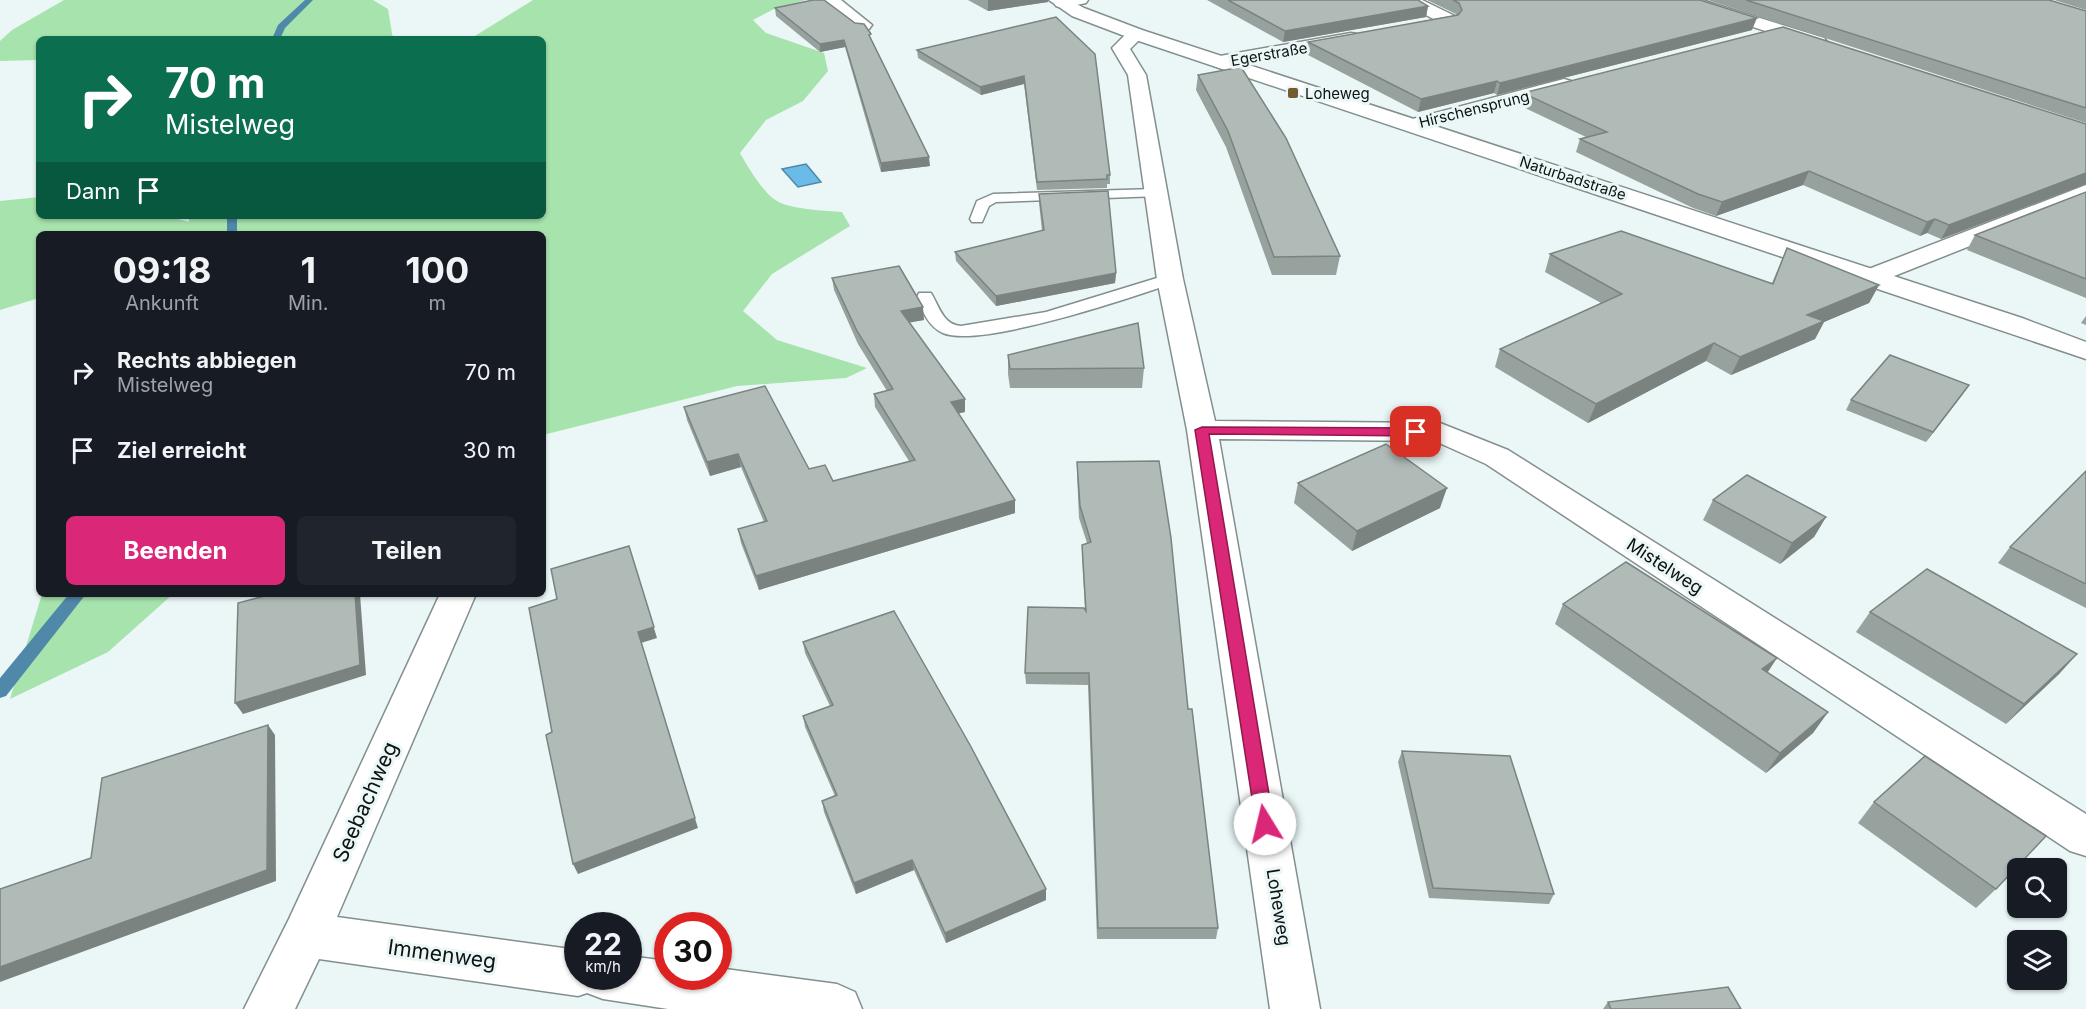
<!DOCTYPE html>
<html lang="de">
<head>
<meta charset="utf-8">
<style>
  body { margin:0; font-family:Inter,sans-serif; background:#20242c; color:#f1f3f6; height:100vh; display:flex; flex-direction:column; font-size:22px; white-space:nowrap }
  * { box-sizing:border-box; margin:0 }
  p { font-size:20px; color:#9ea1a6 }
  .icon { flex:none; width:33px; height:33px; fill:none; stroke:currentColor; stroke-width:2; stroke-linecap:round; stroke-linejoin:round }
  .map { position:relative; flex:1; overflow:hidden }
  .details { position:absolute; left:36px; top:231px; width:510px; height:366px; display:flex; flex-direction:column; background:#171b24; border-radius:9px; box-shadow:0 2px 4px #0004 }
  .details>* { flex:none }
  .top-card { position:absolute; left:36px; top:36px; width:510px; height:183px; border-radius:9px; box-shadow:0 2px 4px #0004; background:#0b6e4f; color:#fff; overflow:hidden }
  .buttons { position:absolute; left:2007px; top:858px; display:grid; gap:12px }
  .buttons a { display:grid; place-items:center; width:60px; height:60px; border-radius:9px; background:#171b24; box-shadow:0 2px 4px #0004; font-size:30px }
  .speed { position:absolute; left:564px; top:912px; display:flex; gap:12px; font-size:30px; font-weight:700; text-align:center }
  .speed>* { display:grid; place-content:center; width:78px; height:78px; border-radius:50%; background:#171b24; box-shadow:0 2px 4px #0004; line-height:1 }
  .speed small { font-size:15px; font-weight:400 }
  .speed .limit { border:9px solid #d22; background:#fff; color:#111 }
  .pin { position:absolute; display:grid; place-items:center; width:51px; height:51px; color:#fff; margin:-26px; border-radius:12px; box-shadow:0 3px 9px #0006 }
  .me { position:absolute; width:66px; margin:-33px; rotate:351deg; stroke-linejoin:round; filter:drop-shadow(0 0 4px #0008) }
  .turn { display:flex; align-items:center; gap:21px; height:126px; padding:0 30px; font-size:27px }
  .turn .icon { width:78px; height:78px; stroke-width:2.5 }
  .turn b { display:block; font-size:42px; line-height:51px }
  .then { display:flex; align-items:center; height:57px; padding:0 30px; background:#0003; gap:12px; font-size:22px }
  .eta { display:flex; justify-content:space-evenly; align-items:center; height:102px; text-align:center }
  .eta b { font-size:36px; font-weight:700; line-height:42px }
  .action { display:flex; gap:12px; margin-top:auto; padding:12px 30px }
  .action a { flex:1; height:69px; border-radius:9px; background:#db2777; color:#fff; font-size:24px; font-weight:700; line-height:69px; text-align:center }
  .action a+a { background:#20242c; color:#f1f3f6 }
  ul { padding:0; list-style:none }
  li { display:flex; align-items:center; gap:18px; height:78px; padding:0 30px }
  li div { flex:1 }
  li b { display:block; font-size:22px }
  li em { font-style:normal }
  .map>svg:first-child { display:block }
  .green { fill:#a7e3ad }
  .water { fill:#6bbbe8; stroke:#4f88a8; stroke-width:1.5 }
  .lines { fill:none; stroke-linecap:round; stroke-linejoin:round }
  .stream { fill:#4f88a8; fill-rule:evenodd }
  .service-casing { stroke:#838f8e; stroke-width:3 }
  .minor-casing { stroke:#838f8e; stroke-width:3 }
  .tertiary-casing { stroke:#838f8e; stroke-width:3 }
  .service { fill:#fff; fill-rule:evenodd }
  .minor { fill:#fff; fill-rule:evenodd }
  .tertiary { fill:#fff; fill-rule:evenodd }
  .wall { fill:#97a19d }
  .shaded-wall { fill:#7b8380 }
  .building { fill:#b0bbb7; stroke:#7b8380; stroke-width:1.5 }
  .route { fill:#db2777; stroke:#8e194d; stroke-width:1.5 }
  .poi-dot { fill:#755b2d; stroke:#eaf7f6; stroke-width:2 }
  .labels { text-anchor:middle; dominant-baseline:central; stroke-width:6; stroke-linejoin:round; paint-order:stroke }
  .far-street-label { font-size:15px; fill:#0d1211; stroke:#eaf7f6 }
  .far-poi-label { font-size:15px; fill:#0d1211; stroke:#eaf7f6; text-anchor:start }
  .street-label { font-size:18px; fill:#0d1211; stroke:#eaf7f6 }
  .near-street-label { font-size:21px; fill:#0d1211; stroke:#eaf7f6 }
</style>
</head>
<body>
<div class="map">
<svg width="2086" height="1009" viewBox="0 0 2086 1009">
  <rect width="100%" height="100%" fill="#eaf7f6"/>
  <g class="green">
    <polygon points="64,0 373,0 388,9 393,39 39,39 39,60 0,61 0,41 12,30"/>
    <path d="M533 0H806L776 8 753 20 766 33 824 53 828 71 803 101 766 120 740 153C748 167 763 193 777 201 790 209 826 211 842 212L850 226 772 274 743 311 777 340 867 368 846 378 737 386 543 435V234H39V298L0 310V201L39 197V216H167L189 222V216H543V39H470Z"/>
    <polygon points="42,594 173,594 108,652 10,699"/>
  </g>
  <polygon class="water" points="806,164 821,182 798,187 782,169"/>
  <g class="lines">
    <g class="stream">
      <polygon points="305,0 313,0 285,28 280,39 272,39 278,25"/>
      <rect x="227" y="216" width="10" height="18"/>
      <polygon points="69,594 86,594 6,696 0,698 0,678"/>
    </g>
    <g class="service-casing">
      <g id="service">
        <polygon points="1155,189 1162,193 1160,196 996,202 989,206 982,222 972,222 970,219 977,201 993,194"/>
        <path d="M1170 274 1178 279 1176 282C1133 297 980 349 943 333 929 327 922 311 917 297L919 293H931C939 306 943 325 961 326L1046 312Z"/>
      </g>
    </g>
    <g class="minor-casing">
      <g id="minor">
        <polygon points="823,0 841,0 872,25 869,29 857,29"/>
        <polygon points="1056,0 1088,0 1086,3 1062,8 1056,6 1054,3"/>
        <polygon points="1401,0 1422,0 1455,16 1457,20 1455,24 1443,24 1403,3"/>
        <polygon points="1677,0 1702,0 1824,38 1827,42 1824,46 1812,46 1679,3"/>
        <polygon points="1136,29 1142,30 1145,34 1130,49 1146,75 1183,279 1215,421 1440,423 1508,450 2086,814 2086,856 2070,851 1486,464 1435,441 1219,439 1320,1009 1270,1009 1187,430 1157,279 1128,75 1112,48 1130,30"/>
        <polygon points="1351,33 1357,34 1360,38 1357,42 1220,68 1214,66 1211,62 1214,58 1220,56"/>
        <polygon points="1564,79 1571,81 1574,85 1571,89 1412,131 1405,129 1402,125 1405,121"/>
        <polygon points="2086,185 2086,200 1879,282 1870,285 1861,282 1857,277 1861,272"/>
        <polygon points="440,594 476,594 337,917 578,950 578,976 628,976 628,956 668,961 668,976 718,976 718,968 837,984 855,992 862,1009 668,1009 603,999 587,993 578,996 319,959 295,1009 244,1009 289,919"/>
      </g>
    </g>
    <g class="tertiary-casing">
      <polygon id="tertiary" points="1049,0 1069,0 1084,8 1142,30 2022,318 2086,342 2086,359 1130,38 1072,16"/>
    </g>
    <use href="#service" class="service"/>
    <use href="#minor" class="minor"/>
    <use href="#tertiary" class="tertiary"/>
  </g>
  <g class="wall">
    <polygon points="968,0 1048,0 1048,2 988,11"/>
    <polygon points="1207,0 1418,0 1428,6 1426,17 1283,42"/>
    <polygon points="1427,0 1700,0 1752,30 1497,95 1494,93 1418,112 1306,54 1308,42 1456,15 1456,14"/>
    <polygon points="1708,0 2049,0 2086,11 2086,123"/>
    <polygon points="2054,0 2086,0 2086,10"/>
    <polygon points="775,8 855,23 871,40 930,166 881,172 845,47 820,52 776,16"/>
    <polygon points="1056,17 1110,175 1110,184 1107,184 1107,188 1037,190 1024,84 981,95 918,58 917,50"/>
    <polygon points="1198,75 1340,256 1336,275 1272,275 1226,147 1196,90"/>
    <polygon points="1523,93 2086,124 2086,184 1941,239 1927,233 1920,236 1803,185 1716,216 1693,208 1576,152 1580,139 1586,137 1519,105"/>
    <polygon points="2086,192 2086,298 1967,250 1975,235"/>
    <polygon points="1039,194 1116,273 1115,283 996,306 956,261 955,252 1042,231 1039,203"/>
    <polygon points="1787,248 1879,285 1869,303 1824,322 1815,339 1731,375 1706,361 1588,423 1495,367 1500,349 1601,303 1545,272 1550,254 1772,283"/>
    <polygon points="832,278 924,320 909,322 965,399 965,412 958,413 1015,500 1015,513 759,590 741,543 738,529 764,522 741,467 710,476 687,420 684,407 833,481 909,461 875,407 874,394 887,391 858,344 834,290"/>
    <polygon points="2086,316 2086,325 2081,323"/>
    <polygon points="1008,355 1144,368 1142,388 1010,388 1008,374"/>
    <polygon points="1969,385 1962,395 1926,442 1846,410 1851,400"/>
    <polygon points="1077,462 1188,709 1218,928 1216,939 1097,939 1088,685 1026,684 1025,673 1085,609 1082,556 1082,545 1087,543 1079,518 1077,473"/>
    <polygon points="2086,471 2086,608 1998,563 2010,547"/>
    <polygon points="1298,483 1440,508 1352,551 1294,503"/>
    <polygon points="1713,500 1826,517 1814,537 1780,564 1703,520"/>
    <polygon points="1563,604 1767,673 1828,712 1813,733 1766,773 1555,624"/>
    <polygon points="1870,612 2077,654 2059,674 2006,724 1856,632"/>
    <polygon points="803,642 1046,900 946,943 914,870 856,894 824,812 822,801 835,796 805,727 803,716 830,706 805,653"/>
    <polygon points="1402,751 1554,894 1549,904 1429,898 1398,762"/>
    <polygon points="1874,802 1996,889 1976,908 1858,823"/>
    <polygon points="1608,1002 1741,1009 1603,1009"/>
  </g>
  <g class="shaded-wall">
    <polygon points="988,0 1048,0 1048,2 988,11"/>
    <polygon points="1428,6 1426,17 1283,42 1285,31"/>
    <polygon points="1757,18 1752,30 1497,95 1500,83"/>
    <polygon points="844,40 845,47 820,52 820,44"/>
    <polygon points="1024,76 1024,84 981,95 980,87"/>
    <polygon points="1497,81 1494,93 1418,112 1421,99"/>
    <polygon points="929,157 930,166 881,172 881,163"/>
    <polygon points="2086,167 2086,184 1941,239 1949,225"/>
    <polygon points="1809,171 1803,185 1716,216 1722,202"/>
    <polygon points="1935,219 1927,233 1920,236 1927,222"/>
    <polygon points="1116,273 1115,283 996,306 996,296"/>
    <polygon points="1879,285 1869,303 1824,322 1815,339 1731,375 1740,357 1807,315"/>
    <polygon points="923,307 924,320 902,324 901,311"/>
    <polygon points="1714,343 1706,361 1588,423 1596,404"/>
    <polygon points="1969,385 1962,395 1926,442 1933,432"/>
    <polygon points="965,399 965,412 952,415 951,402"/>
    <polygon points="738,454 741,467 710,476 707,462"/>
    <polygon points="1447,488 1440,508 1352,551 1357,531"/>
    <polygon points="1015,500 1015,513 759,590 756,576"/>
    <polygon points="1826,517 1814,537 1780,564 1792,543"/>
    <polygon points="629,546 657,638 641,643 698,828 578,874 573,864"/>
    <polygon points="355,594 360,594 366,675 243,714 235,703"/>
    <polygon points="2077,654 2059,674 2006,724 2024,704"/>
    <polygon points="1777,658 1764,678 1762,669"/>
    <polygon points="1828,712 1813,733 1766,773 1780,753"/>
    <polygon points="268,725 275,735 276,881 0,982 0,967"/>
    <polygon points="912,860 914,870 856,894 854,883"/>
    <polygon points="1046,889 1046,900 946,943 945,933"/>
  </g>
  <g class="building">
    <polygon points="813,0 824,0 855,23 864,24 871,34 869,35 929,157 881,163 844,40 820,44 775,8"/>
    <polygon points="1228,0 1418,0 1428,6 1285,31"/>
    <polygon points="1453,0 1700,0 1757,18 1500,83 1497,81 1421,99 1308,42 1458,15 1462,10 1459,3"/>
    <polygon points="1746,0 2049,0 2086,11 2086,108"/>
    <polygon points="1056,17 1095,54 1110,175 1107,175 1107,179 1037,182 1024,76 980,87 917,50"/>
    <polygon points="1783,27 2086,124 2086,173 1949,225 1935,219 1927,222 1809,171 1722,202 1698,194 1580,139 1607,132 1523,93"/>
    <polygon points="1241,67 1286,138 1340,256 1274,257 1228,131 1198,75"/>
    <polygon points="1108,191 1116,273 996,296 955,252 1044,230 1039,194"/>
    <polygon points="2086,192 2086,279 1975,235"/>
    <polygon points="1621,231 1773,284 1787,248 1879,285 1807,315 1824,321 1740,357 1714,343 1596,404 1500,349 1622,294 1550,254"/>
    <polygon points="899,266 923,307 901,311 965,399 951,402 1015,500 756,576 738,529 767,521 738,454 707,462 684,407 765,386 809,469 825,465 833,481 915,460 874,394 893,389 857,331 832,278"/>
    <polygon points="1138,323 1144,368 1010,369 1008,355"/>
    <polygon points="1890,355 1969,385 1933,432 1851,400"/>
    <polygon points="1386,444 1447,488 1357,531 1298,483"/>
    <polygon points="1159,461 1171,538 1188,709 1192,709 1218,928 1098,928 1089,673 1025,673 1028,607 1084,608 1086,611 1082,545 1091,542 1080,506 1077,462"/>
    <polygon points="2086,471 2086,584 2010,547"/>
    <polygon points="1747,475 1826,517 1792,543 1713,500"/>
    <polygon points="629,546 654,627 638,632 695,818 573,864 546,735 552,732 529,608 557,599 551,569"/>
    <polygon points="1626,562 1777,658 1762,669 1828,712 1780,753 1563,604"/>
    <polygon points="1927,569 2077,654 2024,704 1870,612"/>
    <polygon points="272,594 355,594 360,665 235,703 238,603"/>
    <polygon points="894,611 970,745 1046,889 945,933 912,860 854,883 822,801 837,795 803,716 833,705 803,642"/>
    <polygon points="268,725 267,870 0,967 0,889 91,858 102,778"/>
    <polygon points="1402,751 1510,756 1554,894 1433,888"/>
    <polygon points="1925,756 2046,836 1996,889 1874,802"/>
    <polygon points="1728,987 1741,1009 1611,1009 1608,1002"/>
  </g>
  <polygon class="route" points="1202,427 1416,428 1422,432 1416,436 1209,434 1274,824 1271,829 1265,832 1259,829 1256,824 1195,430"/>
  <rect class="poi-dot" x="1287" y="87" width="12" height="12" rx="3"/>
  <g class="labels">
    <g class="far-street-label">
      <text transform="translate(1269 54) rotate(-10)">Egerstraße</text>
      <text transform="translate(1474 109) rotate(-14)">Hirschensprung</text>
      <text transform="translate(1573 178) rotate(18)">Naturbadstraße</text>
    </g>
    <g class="far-poi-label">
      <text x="1305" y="93">Loheweg</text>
    </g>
    <g class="street-label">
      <text transform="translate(1665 566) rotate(33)">Mistelweg</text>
      <text transform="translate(1279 907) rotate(81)">Loheweg</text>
    </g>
    <g class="near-street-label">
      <text transform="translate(365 802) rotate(-66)">Seebachweg</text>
      <text transform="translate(442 954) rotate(8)">Immenweg</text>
    </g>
  </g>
</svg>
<div class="buttons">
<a><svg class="icon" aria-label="search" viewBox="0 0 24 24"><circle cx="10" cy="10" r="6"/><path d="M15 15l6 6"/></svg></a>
<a><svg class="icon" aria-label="layers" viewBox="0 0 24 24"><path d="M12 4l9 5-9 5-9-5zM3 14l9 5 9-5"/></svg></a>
</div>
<div class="speed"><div>22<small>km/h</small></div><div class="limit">30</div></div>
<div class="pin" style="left:1416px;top:432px;background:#d93025"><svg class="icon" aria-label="arrive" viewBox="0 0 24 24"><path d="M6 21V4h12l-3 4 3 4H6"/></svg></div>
<svg class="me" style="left:1265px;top:824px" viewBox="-20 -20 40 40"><circle r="19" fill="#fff"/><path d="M0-13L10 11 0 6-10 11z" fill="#db2777"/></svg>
<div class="top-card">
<div class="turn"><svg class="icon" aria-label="right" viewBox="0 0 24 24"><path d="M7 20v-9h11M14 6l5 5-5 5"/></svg><div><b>70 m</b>Mistelweg</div></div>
<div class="then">Dann<svg class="icon" aria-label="arrive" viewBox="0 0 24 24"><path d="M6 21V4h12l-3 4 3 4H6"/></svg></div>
</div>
<section class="details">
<div class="eta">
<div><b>09:18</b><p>Ankunft</p></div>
<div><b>1</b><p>Min.</p></div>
<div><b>100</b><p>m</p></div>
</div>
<ul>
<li><svg class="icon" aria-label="right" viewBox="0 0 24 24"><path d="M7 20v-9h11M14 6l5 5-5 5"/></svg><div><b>Rechts abbiegen</b><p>Mistelweg</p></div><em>70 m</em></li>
<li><svg class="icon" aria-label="arrive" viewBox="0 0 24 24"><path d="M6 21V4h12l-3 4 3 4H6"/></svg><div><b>Ziel erreicht</b></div><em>30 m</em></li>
</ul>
<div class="action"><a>Beenden</a><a>Teilen</a></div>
</section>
</div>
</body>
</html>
